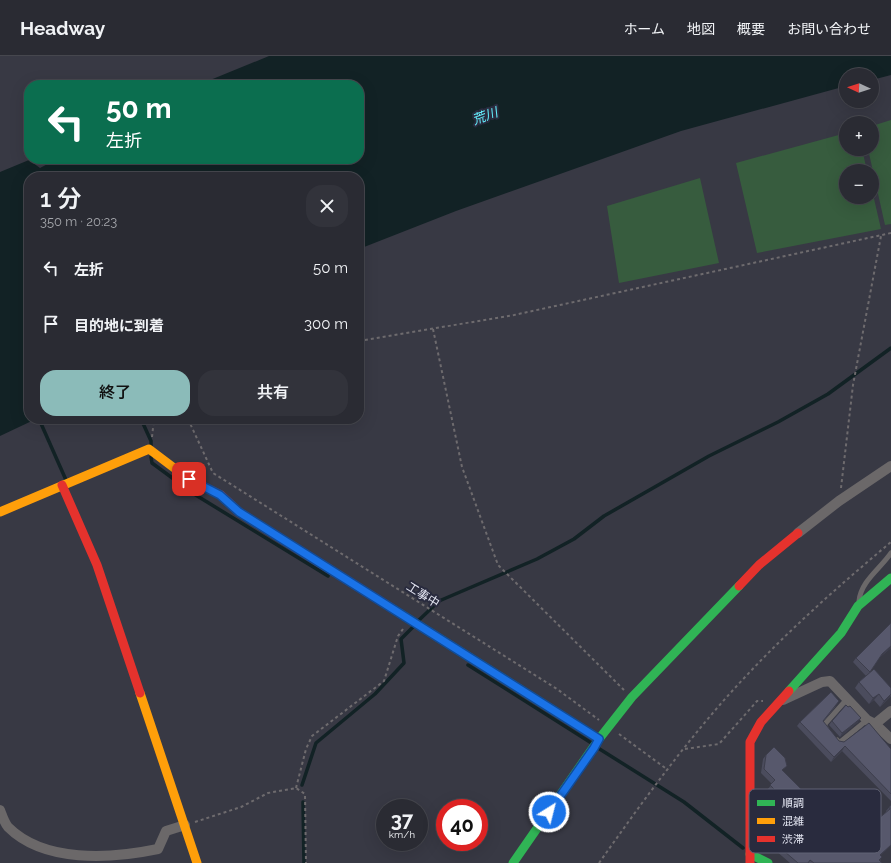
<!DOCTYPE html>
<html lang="ja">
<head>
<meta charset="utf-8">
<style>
  body { margin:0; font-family:Raleway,"Noto Sans JP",sans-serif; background:#32333b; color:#f1f3f6; height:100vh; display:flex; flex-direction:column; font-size:15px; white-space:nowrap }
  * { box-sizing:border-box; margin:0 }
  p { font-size:13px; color:#a5a7ac }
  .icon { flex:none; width:22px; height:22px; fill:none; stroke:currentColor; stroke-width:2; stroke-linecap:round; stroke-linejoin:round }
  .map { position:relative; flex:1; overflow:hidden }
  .panel { position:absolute; left:24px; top:116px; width:340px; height:252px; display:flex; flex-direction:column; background:#2a2b33; border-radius:16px; box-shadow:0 4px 16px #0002,0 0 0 1px #46474e }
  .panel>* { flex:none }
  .top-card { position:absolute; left:24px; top:24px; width:340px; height:84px; border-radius:16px; box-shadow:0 4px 16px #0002,0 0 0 1px #46474e; background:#0b6e4f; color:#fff; overflow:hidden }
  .needle { width:26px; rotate:273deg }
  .tools { position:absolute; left:839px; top:12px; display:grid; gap:8px }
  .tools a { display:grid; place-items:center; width:40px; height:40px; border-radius:50%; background:#2a2b33; box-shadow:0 4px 16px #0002,0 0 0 1px #46474e; font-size:20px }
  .speed { position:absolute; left:376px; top:743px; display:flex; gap:8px; font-size:20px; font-weight:700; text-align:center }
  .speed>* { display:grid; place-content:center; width:52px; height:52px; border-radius:50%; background:#2a2b33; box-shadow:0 4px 16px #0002,0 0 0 1px #46474e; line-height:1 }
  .speed small { font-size:10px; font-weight:400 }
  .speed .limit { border:6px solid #d22; background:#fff; color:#111 }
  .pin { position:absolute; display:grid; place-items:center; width:34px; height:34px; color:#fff; margin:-17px; border-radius:8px; box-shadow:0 2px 6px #0006 }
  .me { position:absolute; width:44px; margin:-22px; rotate:36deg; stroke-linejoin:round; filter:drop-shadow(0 0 3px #0008) }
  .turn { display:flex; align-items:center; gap:14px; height:84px; padding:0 16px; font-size:18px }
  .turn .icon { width:52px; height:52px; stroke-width:2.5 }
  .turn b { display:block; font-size:28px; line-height:34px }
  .round { display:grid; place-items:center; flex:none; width:42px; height:42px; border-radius:16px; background:#32333b }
  .headline { display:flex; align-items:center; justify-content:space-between; height:68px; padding:0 16px }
  h1 { font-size:24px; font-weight:600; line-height:30px }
  .primary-button { display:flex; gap:8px; margin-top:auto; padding:8px 16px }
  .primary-button a { flex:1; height:46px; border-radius:16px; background:#8bbbb9; color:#111; font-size:16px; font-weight:600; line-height:46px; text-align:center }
  .primary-button a+a { background:#32333b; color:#f1f3f6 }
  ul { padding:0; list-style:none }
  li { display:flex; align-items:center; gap:12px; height:56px; padding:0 16px }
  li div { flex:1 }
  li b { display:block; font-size:15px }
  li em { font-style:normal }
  header { display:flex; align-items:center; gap:24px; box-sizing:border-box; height:56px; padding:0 20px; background:#2a2b33; border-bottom:1px solid #46474e }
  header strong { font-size:19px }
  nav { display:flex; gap:22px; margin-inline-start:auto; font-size:14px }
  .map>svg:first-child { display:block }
  .green { fill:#375c3e }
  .water { fill:#122225 }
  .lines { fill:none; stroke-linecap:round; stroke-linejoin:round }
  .stream { stroke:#122225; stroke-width:3.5 }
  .path { stroke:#6e6b6e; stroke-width:2; stroke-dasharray:3 3; stroke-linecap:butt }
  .lane { stroke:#6b6869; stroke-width:5 }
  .street { stroke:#6b6869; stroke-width:10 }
  .fast { stroke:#30b455; stroke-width:9 }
  .slow { stroke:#ff9f0a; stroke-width:9 }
  .jam { stroke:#e5322d; stroke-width:9 }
  .wall { fill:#4b4c5d }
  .shaded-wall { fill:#3d3e4c }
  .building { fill:#57586c; stroke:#3d3e4c }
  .route-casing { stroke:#114b97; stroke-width:10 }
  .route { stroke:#1a73e8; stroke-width:7 }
  .labels { text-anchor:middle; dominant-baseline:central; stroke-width:4; stroke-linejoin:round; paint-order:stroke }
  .street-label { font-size:12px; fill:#e4e6f2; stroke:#292b3e }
  .water-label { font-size:13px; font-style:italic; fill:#64eefc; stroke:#292b3e }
  .key { fill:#292b3e; stroke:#616374; stroke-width:1 }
  .key-label { font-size:11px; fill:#e4e6f2 }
</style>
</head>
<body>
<header>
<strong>Headway</strong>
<nav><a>ホーム</a><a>地図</a><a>概要</a><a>お問い合わせ</a></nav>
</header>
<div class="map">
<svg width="891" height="807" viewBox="0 0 891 807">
  <rect width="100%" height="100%" fill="#383944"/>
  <g class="green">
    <polygon points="891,64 891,168 885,169 868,93 872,93 872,70"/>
    <polygon points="846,77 846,93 862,93 867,115 846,115 846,141 872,141 872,134 881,173 757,197 736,107"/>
    <polygon points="700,122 719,207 619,227 607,150"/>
  </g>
  <polygon class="water" points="269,0 891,0 891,19 872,24 872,19 846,19 846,30 681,75 456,155 359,193 359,121 29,121 29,363 36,363 0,380 0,116 29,104 40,112 57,103 359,103 359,29 198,29"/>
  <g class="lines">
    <g class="stream">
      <polyline points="39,363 66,424"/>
      <polyline points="141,363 151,385 151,391"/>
      <polyline points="151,401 152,407 194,438 328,520"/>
      <polyline points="418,565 439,545 537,503 574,483 604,460 709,400 778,366 828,338 891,292"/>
      <polyline points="468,609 593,688"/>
      <polyline points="598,692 684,746 743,792"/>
      <polyline points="302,729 316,687 375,638 404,607 401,583 414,570"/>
      <polyline points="303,746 304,807"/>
    </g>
    <g class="path">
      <polyline points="433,273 462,411 498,509 624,634"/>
      <polyline points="359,285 514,259 891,177"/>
      <polyline points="188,363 213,417 557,633 599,664"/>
      <polyline points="152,381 154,363"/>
      <polyline points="841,432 853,329 881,180"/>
      <polyline points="619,678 668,714"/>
      <polyline points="685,693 719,688 757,645 763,645"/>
      <polyline points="296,732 306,693 312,680 384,625 398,580 403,573"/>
      <polyline points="195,766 241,751 268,737 296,732 305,738 306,807"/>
      <path d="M599 807C645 742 692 677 747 619 792 571 841 528 891 486"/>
    </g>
    <g class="lane">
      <path d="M859 545C861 525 880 513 891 497"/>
      <polyline points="826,672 824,669 847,643"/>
      <polyline points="837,684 839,687 867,664"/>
    </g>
    <g class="street">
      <polyline points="798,477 839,445 891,410"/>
      <polyline points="783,644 822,626 830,625 867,664 875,668 891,683"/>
      <polyline points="875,668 891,655"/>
      <path d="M0 754C2 759 4 766 8 771 44 807 110 803 158 793L166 775 185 769"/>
    </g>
    <g class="fast">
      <polyline points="393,553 599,683"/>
      <polyline points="789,635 841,577 858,550 891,522"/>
      <polyline points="750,798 768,807"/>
      <polyline points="513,807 599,683 632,641 739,530"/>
    </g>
    <g class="slow">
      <polyline points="0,456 149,393 190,424"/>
      <polyline points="140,637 197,807"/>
    </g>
    <g class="jam">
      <polyline points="190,424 221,439 239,456 393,553"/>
      <polyline points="62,429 97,509 140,637"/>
      <polyline points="739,530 759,509 798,477"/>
      <polyline points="750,807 750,686 761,666 789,635"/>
    </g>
  </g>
  <g class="wall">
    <polygon points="891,592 879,602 870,616 891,632 891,640 880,651 874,644 869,648 855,632 859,626 866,620 853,606 856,602"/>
    <polygon points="836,650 823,666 839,685 891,693 891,745 842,695 831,706 797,670 800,666"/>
    <polygon points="832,665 858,666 840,681 829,669"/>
    <polygon points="766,699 806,738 814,739 829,752 826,756 838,775 834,780 845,791 886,756 886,755 891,749 881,800 882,801 880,804 882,807 790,807 768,788 771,784 802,786 814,773 814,772 815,770 791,744 785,751 767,734 772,728 761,717 763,703"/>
  </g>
  <g class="shaded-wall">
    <polygon points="891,590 891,592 879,602 882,598"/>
    <polygon points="879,638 874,644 869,648 873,642"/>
    <polygon points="891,638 890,641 880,651 884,645"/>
    <polygon points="861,662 858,666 840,681 842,677"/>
    <polygon points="845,690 842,695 831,706 834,701"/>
    <polygon points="891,789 891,790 877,803 880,799"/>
  </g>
  <g class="building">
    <polygon points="891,567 891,590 882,598 870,616 856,602"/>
    <polygon points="874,613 891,632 891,638 884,645 879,638 873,642 859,626"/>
    <polygon points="831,636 839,645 823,665 839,685 844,686 869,667 891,693 891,738 845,690 834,701 800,666"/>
    <polygon points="846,649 848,651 850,650 861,662 842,677 832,665"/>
    <polygon points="774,691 785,702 787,710 782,714 806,738 809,734 814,739 815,738 829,752 825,755 841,771 834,779 845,791 890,753 889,751 891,749 891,789 880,799 882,801 879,804 882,807 814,807 810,804 808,807 798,807 771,784 783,770 802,786 818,769 817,768 819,766 794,740 788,747 770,729 775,724 764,713 766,699"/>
  </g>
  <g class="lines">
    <g class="route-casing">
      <polyline id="route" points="189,423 220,439 239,456 599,683 594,692 549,756"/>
    </g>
    <use href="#route" class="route"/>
  </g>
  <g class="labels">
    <g class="street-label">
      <text transform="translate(423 539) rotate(32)">工事中</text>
    </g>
    <g class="water-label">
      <text transform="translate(485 60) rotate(-20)">荒川</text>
    </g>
  </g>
  <rect x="749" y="733" width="132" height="64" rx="6" class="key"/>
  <rect x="757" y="744" width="18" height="6" fill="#30b455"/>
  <rect x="757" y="762" width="18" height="6" fill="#ff9f0a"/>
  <rect x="757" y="780" width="18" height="6" fill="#e5322d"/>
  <g class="key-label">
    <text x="782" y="751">順調</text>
    <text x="782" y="769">混雑</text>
    <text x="782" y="787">渋滞</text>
  </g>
</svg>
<div class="tools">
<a><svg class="needle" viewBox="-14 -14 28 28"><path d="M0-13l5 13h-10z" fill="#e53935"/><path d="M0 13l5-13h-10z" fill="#a5a7ac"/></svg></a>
<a>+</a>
<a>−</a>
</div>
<div class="speed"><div>37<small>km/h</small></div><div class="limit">40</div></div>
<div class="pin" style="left:189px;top:423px;background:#d93025"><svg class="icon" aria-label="arrive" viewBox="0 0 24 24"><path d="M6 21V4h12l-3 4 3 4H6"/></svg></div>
<svg class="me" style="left:549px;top:756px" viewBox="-20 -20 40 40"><circle r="17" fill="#1a73e8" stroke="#fff" stroke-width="3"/><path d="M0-11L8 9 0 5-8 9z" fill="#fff"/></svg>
<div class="top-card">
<div class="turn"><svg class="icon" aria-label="left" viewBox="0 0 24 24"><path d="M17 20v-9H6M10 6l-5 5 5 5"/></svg><div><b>50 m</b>左折</div></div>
</div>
<section class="panel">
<div class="headline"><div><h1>1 分</h1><p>350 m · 20:23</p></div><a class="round"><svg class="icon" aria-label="close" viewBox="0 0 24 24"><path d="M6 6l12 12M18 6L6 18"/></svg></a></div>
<ul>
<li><svg class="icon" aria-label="left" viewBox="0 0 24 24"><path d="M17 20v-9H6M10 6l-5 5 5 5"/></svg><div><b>左折</b></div><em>50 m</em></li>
<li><svg class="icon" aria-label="arrive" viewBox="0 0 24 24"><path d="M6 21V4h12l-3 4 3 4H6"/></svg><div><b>目的地に到着</b></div><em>300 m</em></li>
</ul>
<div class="primary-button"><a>終了</a><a>共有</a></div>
</section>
</div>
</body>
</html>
